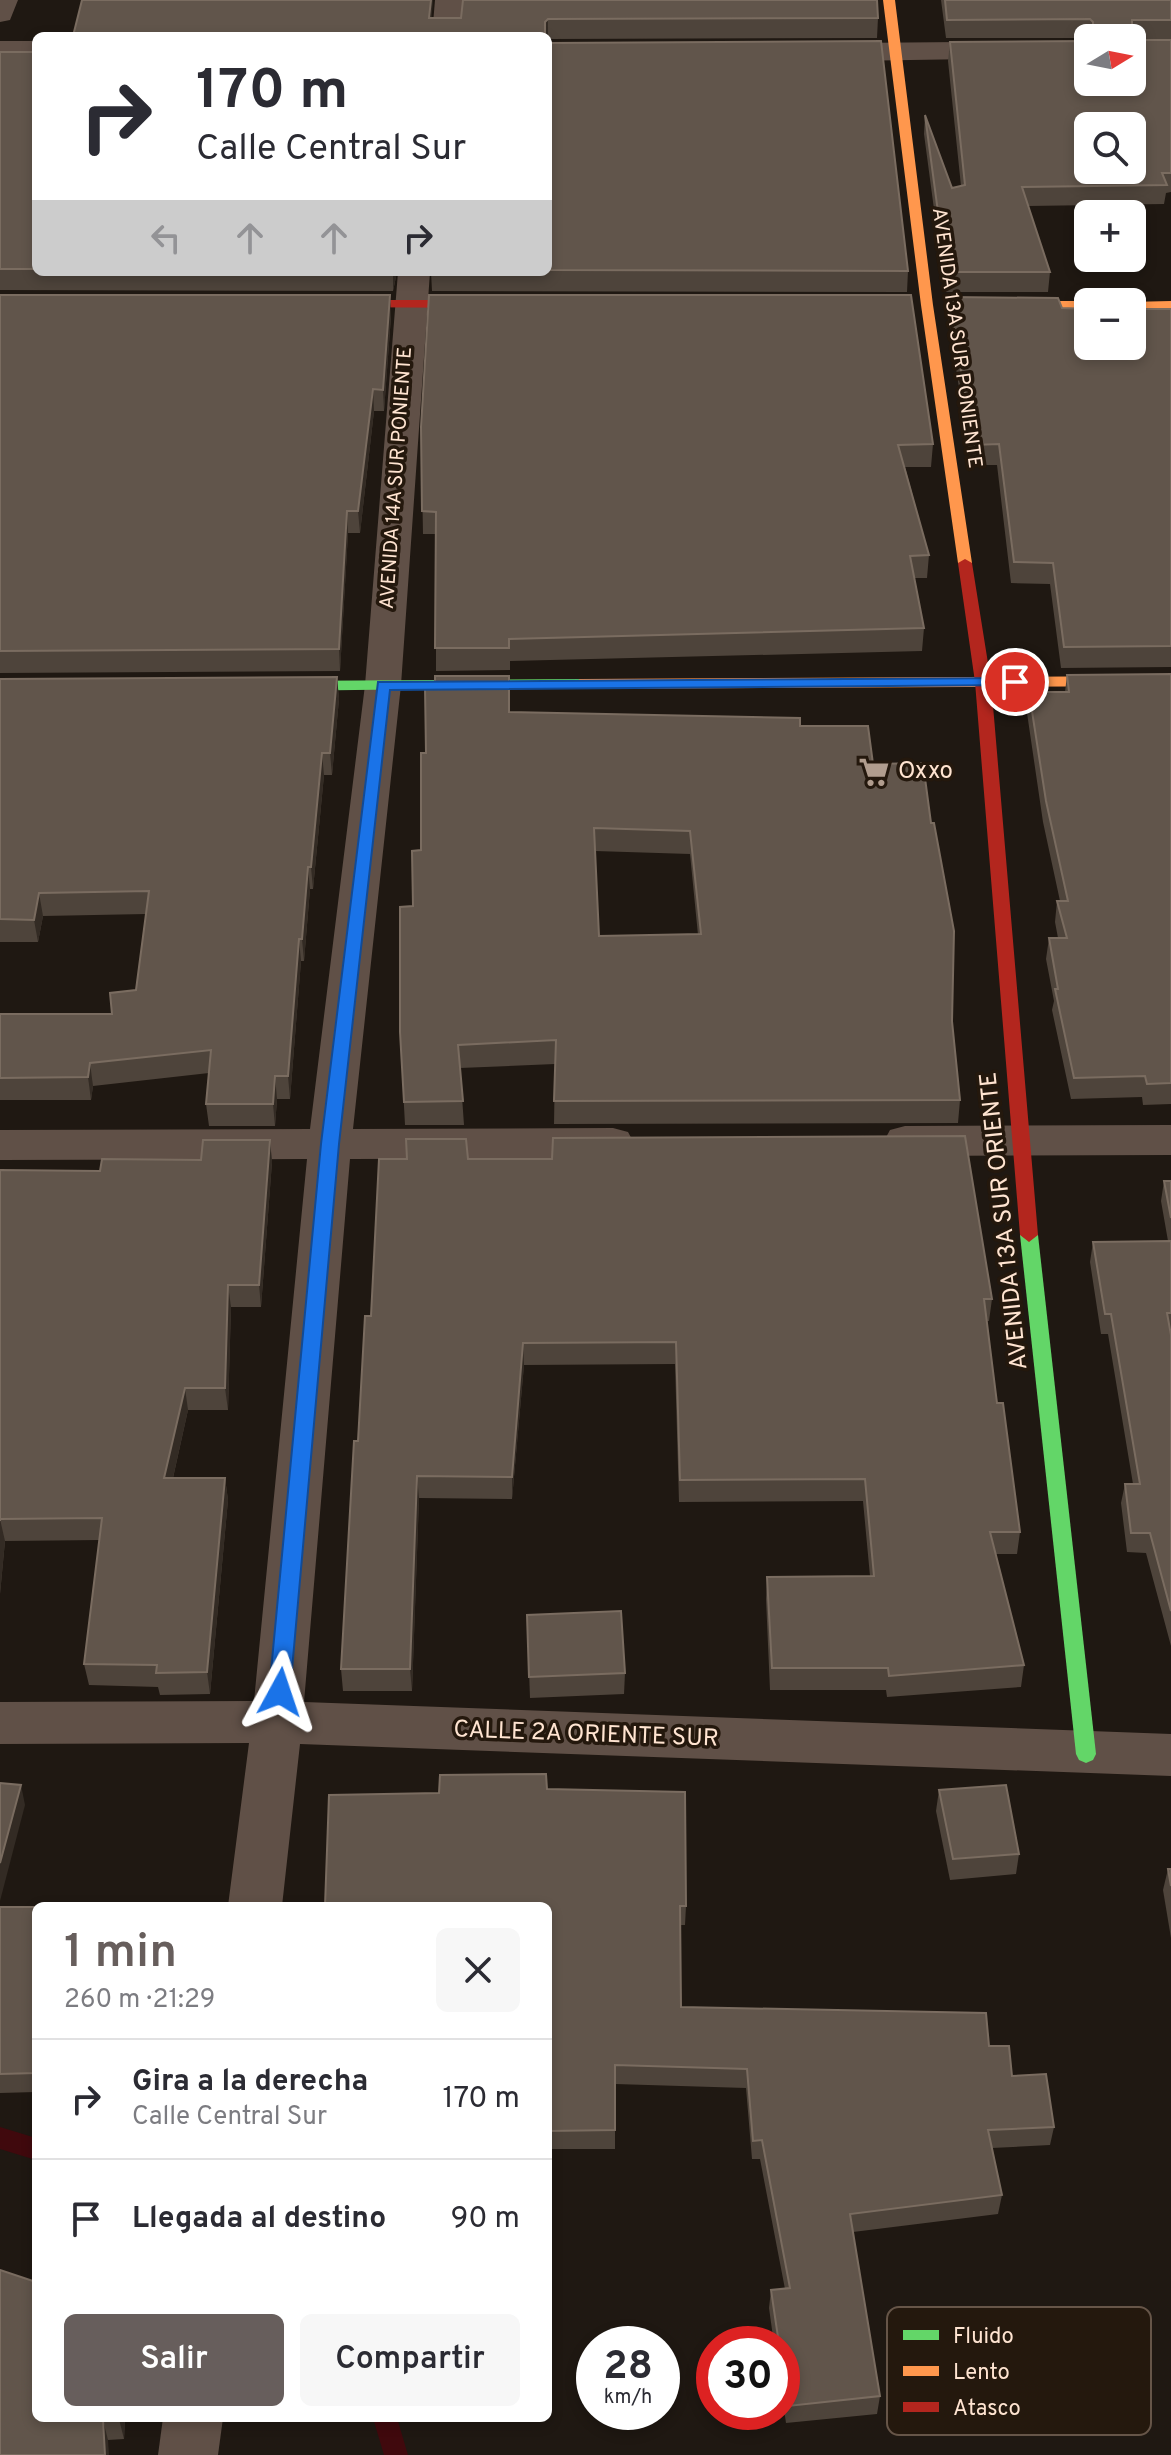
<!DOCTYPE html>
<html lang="es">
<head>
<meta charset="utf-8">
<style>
  body { margin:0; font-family:Overpass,sans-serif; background:#f7f7f7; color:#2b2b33; height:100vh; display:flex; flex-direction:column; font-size:30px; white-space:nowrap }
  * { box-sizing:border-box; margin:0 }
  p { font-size:26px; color:#7c7c81 }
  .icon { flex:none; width:44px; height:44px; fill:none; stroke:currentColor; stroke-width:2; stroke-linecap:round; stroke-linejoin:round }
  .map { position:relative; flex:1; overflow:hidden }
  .side { position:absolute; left:32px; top:1902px; width:520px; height:520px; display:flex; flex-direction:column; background:#fff; border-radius:12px; box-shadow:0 4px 12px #0003 }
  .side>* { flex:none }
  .top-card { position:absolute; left:32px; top:32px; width:520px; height:244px; border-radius:12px; box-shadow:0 4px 12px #0003; background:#fff; color:#2b2b33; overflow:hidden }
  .needle { width:52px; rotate:80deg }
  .buttons { position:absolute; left:1074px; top:24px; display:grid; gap:16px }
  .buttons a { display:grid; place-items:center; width:72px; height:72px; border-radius:12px; background:#fff; box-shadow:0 4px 12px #0003; font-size:40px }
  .speed { position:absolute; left:576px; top:2326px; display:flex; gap:16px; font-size:40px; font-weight:700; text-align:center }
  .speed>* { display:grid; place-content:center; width:104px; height:104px; border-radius:50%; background:#fff; box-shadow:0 4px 12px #0003; line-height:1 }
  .speed small { font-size:20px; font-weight:400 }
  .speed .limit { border:12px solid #d22; background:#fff; color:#111 }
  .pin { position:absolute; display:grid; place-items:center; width:68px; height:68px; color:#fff; margin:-34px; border:4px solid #fff; border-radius:50%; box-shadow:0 2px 8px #0007 }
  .me { position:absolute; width:88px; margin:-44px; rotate:5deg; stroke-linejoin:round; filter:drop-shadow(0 0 6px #0008) }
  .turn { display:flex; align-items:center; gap:28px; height:168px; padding:0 32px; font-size:36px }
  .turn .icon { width:104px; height:104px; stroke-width:2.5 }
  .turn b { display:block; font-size:56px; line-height:68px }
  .lanes { display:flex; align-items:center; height:76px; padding:0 32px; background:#0003; justify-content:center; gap:40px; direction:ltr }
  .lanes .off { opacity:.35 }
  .round { display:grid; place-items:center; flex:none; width:84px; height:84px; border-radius:12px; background:#f7f7f7 }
  .summary { display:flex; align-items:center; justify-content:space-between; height:136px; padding:0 32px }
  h1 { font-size:48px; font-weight:600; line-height:60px; color:#675e5c }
  .button { display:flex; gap:16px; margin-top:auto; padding:16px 32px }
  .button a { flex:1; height:92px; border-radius:12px; background:#675e5c; color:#fff; font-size:32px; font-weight:600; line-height:92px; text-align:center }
  .button a+a { background:#f7f7f7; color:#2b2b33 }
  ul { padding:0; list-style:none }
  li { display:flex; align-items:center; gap:24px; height:120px; padding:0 32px; border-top:2px solid #e1e1e2 }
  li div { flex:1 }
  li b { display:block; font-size:30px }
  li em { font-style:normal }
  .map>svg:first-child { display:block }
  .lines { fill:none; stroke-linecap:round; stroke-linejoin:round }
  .stream { fill:#40090d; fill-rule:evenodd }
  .street { fill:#605047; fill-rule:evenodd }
  .fast { fill:#63d668; fill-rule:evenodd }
  .slow { fill:#ff974d; fill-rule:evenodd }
  .jam { fill:#b3261e; fill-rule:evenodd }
  .wall { fill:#4e443b; fill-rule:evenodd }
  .shaded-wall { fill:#332b24 }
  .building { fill:#61554b; stroke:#7a6c60; stroke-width:2; fill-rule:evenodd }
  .route { fill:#1a73e8; stroke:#114b97; stroke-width:2 }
  .labels { text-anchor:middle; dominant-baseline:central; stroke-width:7; stroke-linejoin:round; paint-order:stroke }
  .far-street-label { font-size:20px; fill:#ffe4d1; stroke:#24180d }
  .poi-label { font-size:24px; fill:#ffe4d1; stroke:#24180d; text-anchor:start }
  .street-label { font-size:24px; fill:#ffe4d1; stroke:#24180d }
  .key { fill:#24180d; stroke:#665548; stroke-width:2 }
  .key-label { font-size:22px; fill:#ffe4d1 }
</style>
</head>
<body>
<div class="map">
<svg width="1171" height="2455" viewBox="0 0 1171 2455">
  <rect width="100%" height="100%" fill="#1f1812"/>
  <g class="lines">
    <g class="stream">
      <polygon points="0,2127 36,2138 36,2160 0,2149"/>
      <polygon points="373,2418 397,2418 408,2455 384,2455"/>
    </g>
    <g class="street">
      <polygon points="0,0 18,0 10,20 0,22"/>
      <polygon points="435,0 463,0 460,36 432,36"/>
      <rect x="0" y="41" width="36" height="18"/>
      <polygon points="1088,41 1088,57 850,61 840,58 836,52 840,46 850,43"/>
      <polygon points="398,272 430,272 401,685 353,1129 613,1128 628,1132 634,1143 628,1154 613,1158 350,1159 304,1702 1171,1734 1171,1776 300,1744 282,1906 228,1906 249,1743 0,1744 0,1702 254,1701 307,1159 0,1160 0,1130 310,1129 365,685"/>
      <polygon points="1171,1125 1171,1155 905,1156 890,1152 884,1141 890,1130 905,1126"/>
      <polygon points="163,2418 223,2418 218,2455 158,2455"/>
    </g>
    <g class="fast">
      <polygon points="580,679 585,681 585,687 278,691 270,686 278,681"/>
      <polygon points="1029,1228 1038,1235 1096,1754 1093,1760 1086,1763 1079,1760 1076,1754 1020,1235"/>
    </g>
    <g class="slow">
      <polygon points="883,0 895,0 933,305 972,563 965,567 958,563 921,305"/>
      <polygon points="1002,301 1088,301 1092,302 1088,302 1088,309 997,308 996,305"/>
      <polygon points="1171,301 1171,309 1132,309 1132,302 1128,302"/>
      <polygon points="1171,676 1171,686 580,689 572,684 580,679"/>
    </g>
    <g class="jam">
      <polygon points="330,300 490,300 496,304 490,308 325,307 324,304"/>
      <polygon points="965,559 972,563 991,682 1038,1235 1029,1242 1020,1235 975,682 958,563"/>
    </g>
  </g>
  <g class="wall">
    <polygon points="941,0 1171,0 1171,39 1132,39 1132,40 1171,40 1171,192 1166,193 1164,204 1028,206 1050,272 1048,292 945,292 924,134 925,115 952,188 961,186 948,61 950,42 1088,41 1132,38 946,38"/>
    <polygon points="431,18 878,18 877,38 548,39 548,36 73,36"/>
    <polygon points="548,43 908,271 907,292 432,291 431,272 548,272"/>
    <polygon points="0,52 36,52 36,272 397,272 393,291 0,290"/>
    <polygon points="0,295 391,316 384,411 374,411 360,533 348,533 340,671 0,673"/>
    <polygon points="949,297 1062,308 1171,309 1171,667 1061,668 1050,584 1011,583 997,465 971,465 948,317"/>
    <polygon points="421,427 933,444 931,467 905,467 929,555 927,578 914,578 924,628 922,651 510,661 510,670 436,671 436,534 423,534"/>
    <polygon points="1171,674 1171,1104 1143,1105 1142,1097 1071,1099 1052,1010 1054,1001 1046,959 1049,938 1058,938 1055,922 1057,901 1060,901 1043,822 1027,713 1029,692 1065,692 1067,675"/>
    <polygon points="337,677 339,699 332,775 324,775 313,889 310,889 304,961 301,961 290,1099 277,1099 275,1126 209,1126 206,1104 209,1073 93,1086 91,1100 0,1100 0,1014 112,1014 136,990 146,914 43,916 38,942 0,942 0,679"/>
    <path d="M510 712 800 726 873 764 952 1021 960 1100 958 1123 554 1124 555 1064 460 1068 464 1125H405L400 1032 413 906 421 850 426 753ZM595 851 690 854 698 935 599 936Z"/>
    <polygon points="270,1140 272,1162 261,1307 231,1307 228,1410 188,1410 173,1478 225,1478 228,1500 210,1694 160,1695 158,1687 89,1685 84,1664 100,1540 5,1541 0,1594 0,1170 100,1171 201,1160"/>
    <polygon points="468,1159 992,1299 989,1321 986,1321 997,1403 1020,1532 1017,1554 996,1554 1024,1665 1021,1687 887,1697 886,1690 770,1690 766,1599 767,1577 870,1576 863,1501 679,1502 675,1364 524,1365 512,1499 419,1498 412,1691 343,1691 341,1669 358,1441 371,1316"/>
    <polygon points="1164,1181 1171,1181 1171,1646 1146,1553 1127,1552 1121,1503 1125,1484 1133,1484 1108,1334 1101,1334 1090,1262 1093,1242 1168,1241 1161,1201"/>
    <polygon points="527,1615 625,1673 624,1694 530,1698"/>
    <polygon points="547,1789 686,1906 685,1925 680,1925 681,2007 989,2046 1054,2127 1050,2145 992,2148 1002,2195 998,2214 853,2232 880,2396 877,2414 786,2423 782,2396 782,2344 774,2344 769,2308 771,2290 785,2289 760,2159 752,2159 746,2088 615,2084 615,2149 548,2149"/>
    <polygon points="939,1790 1019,1854 1016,1874 950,1880 936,1811"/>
    <polygon points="1168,1869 1171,1869 1171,1938 1163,1890"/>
    <polygon points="0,1907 36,1907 36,2092 0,2093"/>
    <polygon points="36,2418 125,2418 124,2439 108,2440"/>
  </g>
  <g class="shaded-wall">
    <polygon points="431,0 433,0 430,36 429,18"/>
    <polygon points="548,19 548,36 545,36 545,22"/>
    <polygon points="393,272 397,272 393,291"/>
    <polygon points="390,295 391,316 384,411 383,390"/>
    <polygon points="373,389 374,411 360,533 358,511"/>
    <polygon points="347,511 348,533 340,671 339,649"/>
    <polygon points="337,677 339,699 332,775 330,753"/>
    <polygon points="322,753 324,775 313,889 311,867"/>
    <polygon points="308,867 310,889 304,961 302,939"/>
    <polygon points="39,893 43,916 38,942 34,920"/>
    <polygon points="299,939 301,961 290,1099 288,1076"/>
    <polygon points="90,1063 93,1086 91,1100 88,1077"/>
    <polygon points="275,1076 277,1099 275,1126 273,1104"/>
    <polygon points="270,1140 272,1162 261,1307 259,1285"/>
    <polygon points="228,1285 231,1307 228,1410 225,1388"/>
    <polygon points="523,1343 524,1365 512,1499 512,1477"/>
    <polygon points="185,1388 188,1410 168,1500 164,1478"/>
    <polygon points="417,1476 419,1498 412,1691 410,1669"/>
    <polygon points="225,1478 228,1500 210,1694 207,1672"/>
    <polygon points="0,1519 5,1541 0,1594"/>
    <polygon points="21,1785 25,1805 0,1901 0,1863"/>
    <polygon points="119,2418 125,2418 124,2439 119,2419"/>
    <polygon points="103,2420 108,2440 109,2455 105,2455"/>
  </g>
  <g class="building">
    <polygon points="82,0 431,0 429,18 461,18 463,0 877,0 878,18 548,19 545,22 545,36 73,36"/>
    <path d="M945 0H1171V20H1132V40H1171V173H1162L1167 185 1022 187 1050 272H946L925 115 952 188 965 185 950 42 1088 41V82H1132V38H1093V22L1090 19 947 20ZM1088 126H1132V170H1088Z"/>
    <polygon points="881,41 908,271 548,270 548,43"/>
    <rect x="0" y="52" width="36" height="217"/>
    <polygon points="0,295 390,295 383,390 373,389 358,511 347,511 339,649 0,651"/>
    <polygon points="429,295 911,295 933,444 898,445 929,555 910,556 924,628 509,639 509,648 435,648 436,512 422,511 421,427"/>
    <polygon points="949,297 1058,298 1062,308 1088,309 1088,346 1132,346 1132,309 1171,309 1171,646 1064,647 1053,563 1014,562 999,444 973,445"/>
    <polygon points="1171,674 1171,1083 1147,1084 1145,1076 1074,1078 1055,989 1058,989 1049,938 1067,938 1057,901 1068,901 1046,801 1029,692 1069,692 1067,675"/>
    <path d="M435 676H509V712L800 718V726H868L873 764 923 763 931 823H934L954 931 952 1021 960 1100 554 1101 556 1040 458 1045 463 1101 404 1102 400 1032V907L413 906 412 851 421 850V753H426L425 687 435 686ZM594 828 690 831 701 934 599 936Z"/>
    <polygon points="337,677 330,753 322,753 311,867 308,867 302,939 299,939 288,1076 275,1076 273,1104 206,1104 211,1050 90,1063 88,1077 0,1078 0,1014 112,1014 110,993 136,990 149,891 39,893 34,920 0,919 0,679"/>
    <polygon points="965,1136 992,1299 984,1299 997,1403 1003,1403 1020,1532 990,1532 1024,1665 889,1676 888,1668 772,1668 767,1577 874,1576 865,1479 680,1480 676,1342 523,1343 512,1477 417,1476 410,1669 341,1669 354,1441 358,1441 365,1316 371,1316 379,1159 407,1159 406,1139 466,1139 468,1159 552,1159 553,1138"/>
    <polygon points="203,1140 270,1140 259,1285 228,1285 225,1388 185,1388 164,1478 225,1478 207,1672 156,1673 157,1665 84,1664 102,1518 0,1519 0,1521 0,1170 100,1171 102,1159 201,1160"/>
    <polygon points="1164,1181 1171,1181 1171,1218"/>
    <polygon points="1171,1241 1171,1313 1167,1313 1171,1335 1171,1611 1150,1533 1131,1533 1125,1484 1140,1484 1111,1314 1105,1314 1093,1242"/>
    <polygon points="621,1611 625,1673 529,1677 527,1615"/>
    <polygon points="546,1774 547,1789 685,1792 686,1906 680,1906 681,2007 986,2013 989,2046 1009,2046 1012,2076 1046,2074 1054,2127 988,2130 1002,2195 850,2214 880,2396 788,2406 782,2366 782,2344 779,2344 771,2290 790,2288 762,2140 753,2141 747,2069 615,2065 615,2130 548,2131 548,1906 325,1906 329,1795 439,1793 440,1775"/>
    <polygon points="0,1783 21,1785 0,1863"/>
    <polygon points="1006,1785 1019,1854 953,1859 939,1790"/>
    <polygon points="1168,1869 1171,1869 1171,1886"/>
    <polygon points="0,1907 36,1907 36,2073 0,2074"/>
    <polygon points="0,2270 36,2282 36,2418 119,2418 103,2420 105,2455 0,2455"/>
  </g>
  <polygon class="route" points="1015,678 1022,682 1020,685 390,690 339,1144 290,1692 287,1698 280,1701 272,1698 269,1692 321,1144 378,682"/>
  <defs>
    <g id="supermarket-bare" transform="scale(2.4)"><path d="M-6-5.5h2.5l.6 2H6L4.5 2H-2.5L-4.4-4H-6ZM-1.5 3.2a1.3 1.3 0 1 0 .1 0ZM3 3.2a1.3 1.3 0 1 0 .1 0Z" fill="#b19d8e" stroke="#24180d" stroke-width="2.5" paint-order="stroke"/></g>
  </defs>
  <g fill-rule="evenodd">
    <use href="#supermarket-bare" x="874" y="772"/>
  </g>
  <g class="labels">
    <g class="far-street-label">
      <text transform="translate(956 338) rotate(82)">AVENIDA 13A SUR PONIENTE</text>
      <text transform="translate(397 478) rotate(-86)">AVENIDA 14A SUR PONIENTE</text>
    </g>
    <g class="poi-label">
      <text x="898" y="772">Oxxo</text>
    </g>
    <g class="street-label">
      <text transform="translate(1005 1221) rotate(-96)">AVENIDA 13A SUR ORIENTE</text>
      <text transform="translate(586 1735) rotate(2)">CALLE 2A ORIENTE SUR</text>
    </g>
  </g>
  <rect x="887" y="2307" width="264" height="128" rx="12" class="key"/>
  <rect x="903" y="2330" width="36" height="10" fill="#63d668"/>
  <rect x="903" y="2366" width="36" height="10" fill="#ff974d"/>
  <rect x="903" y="2402" width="36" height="10" fill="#b3261e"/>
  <g class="key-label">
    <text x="953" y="2343">Fluido</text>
    <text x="953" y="2379">Lento</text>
    <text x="953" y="2415">Atasco</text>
  </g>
</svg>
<div class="buttons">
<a><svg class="needle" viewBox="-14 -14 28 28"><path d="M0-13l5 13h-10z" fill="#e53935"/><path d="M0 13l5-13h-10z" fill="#7c7c81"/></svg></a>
<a><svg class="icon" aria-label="search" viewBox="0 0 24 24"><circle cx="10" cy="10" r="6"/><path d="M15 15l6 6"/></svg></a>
<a>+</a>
<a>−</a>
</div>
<div class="speed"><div>28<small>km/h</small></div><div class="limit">30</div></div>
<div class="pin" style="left:1015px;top:682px;background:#d93025"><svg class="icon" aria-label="arrive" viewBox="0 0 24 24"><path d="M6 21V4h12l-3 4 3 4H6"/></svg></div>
<svg class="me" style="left:280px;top:1692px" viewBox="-20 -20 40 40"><path d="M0-17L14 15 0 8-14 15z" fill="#1a73e8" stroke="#fff" stroke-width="4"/></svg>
<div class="top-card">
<div class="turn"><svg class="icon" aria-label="right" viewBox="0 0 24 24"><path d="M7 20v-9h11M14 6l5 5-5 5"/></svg><div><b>170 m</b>Calle Central Sur</div></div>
<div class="lanes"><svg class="icon off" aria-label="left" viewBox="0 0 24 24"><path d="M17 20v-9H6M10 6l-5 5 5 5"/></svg><svg class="icon off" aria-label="ahead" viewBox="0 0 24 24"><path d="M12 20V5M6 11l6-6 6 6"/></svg><svg class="icon off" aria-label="ahead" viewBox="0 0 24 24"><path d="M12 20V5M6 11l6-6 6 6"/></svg><svg class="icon" aria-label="right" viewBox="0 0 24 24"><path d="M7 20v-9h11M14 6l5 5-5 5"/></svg></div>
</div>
<section class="side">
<div class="summary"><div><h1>1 min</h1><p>260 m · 21:29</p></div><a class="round"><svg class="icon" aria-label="close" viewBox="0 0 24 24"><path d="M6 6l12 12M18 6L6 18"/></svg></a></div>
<ul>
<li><svg class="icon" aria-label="right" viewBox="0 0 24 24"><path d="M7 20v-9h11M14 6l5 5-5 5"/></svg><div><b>Gira a la derecha</b><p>Calle Central Sur</p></div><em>170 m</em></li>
<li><svg class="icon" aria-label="arrive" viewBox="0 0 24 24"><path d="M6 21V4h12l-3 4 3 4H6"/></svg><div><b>Llegada al destino</b></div><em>90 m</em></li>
</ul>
<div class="button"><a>Salir</a><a>Compartir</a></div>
</section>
</div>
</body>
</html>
